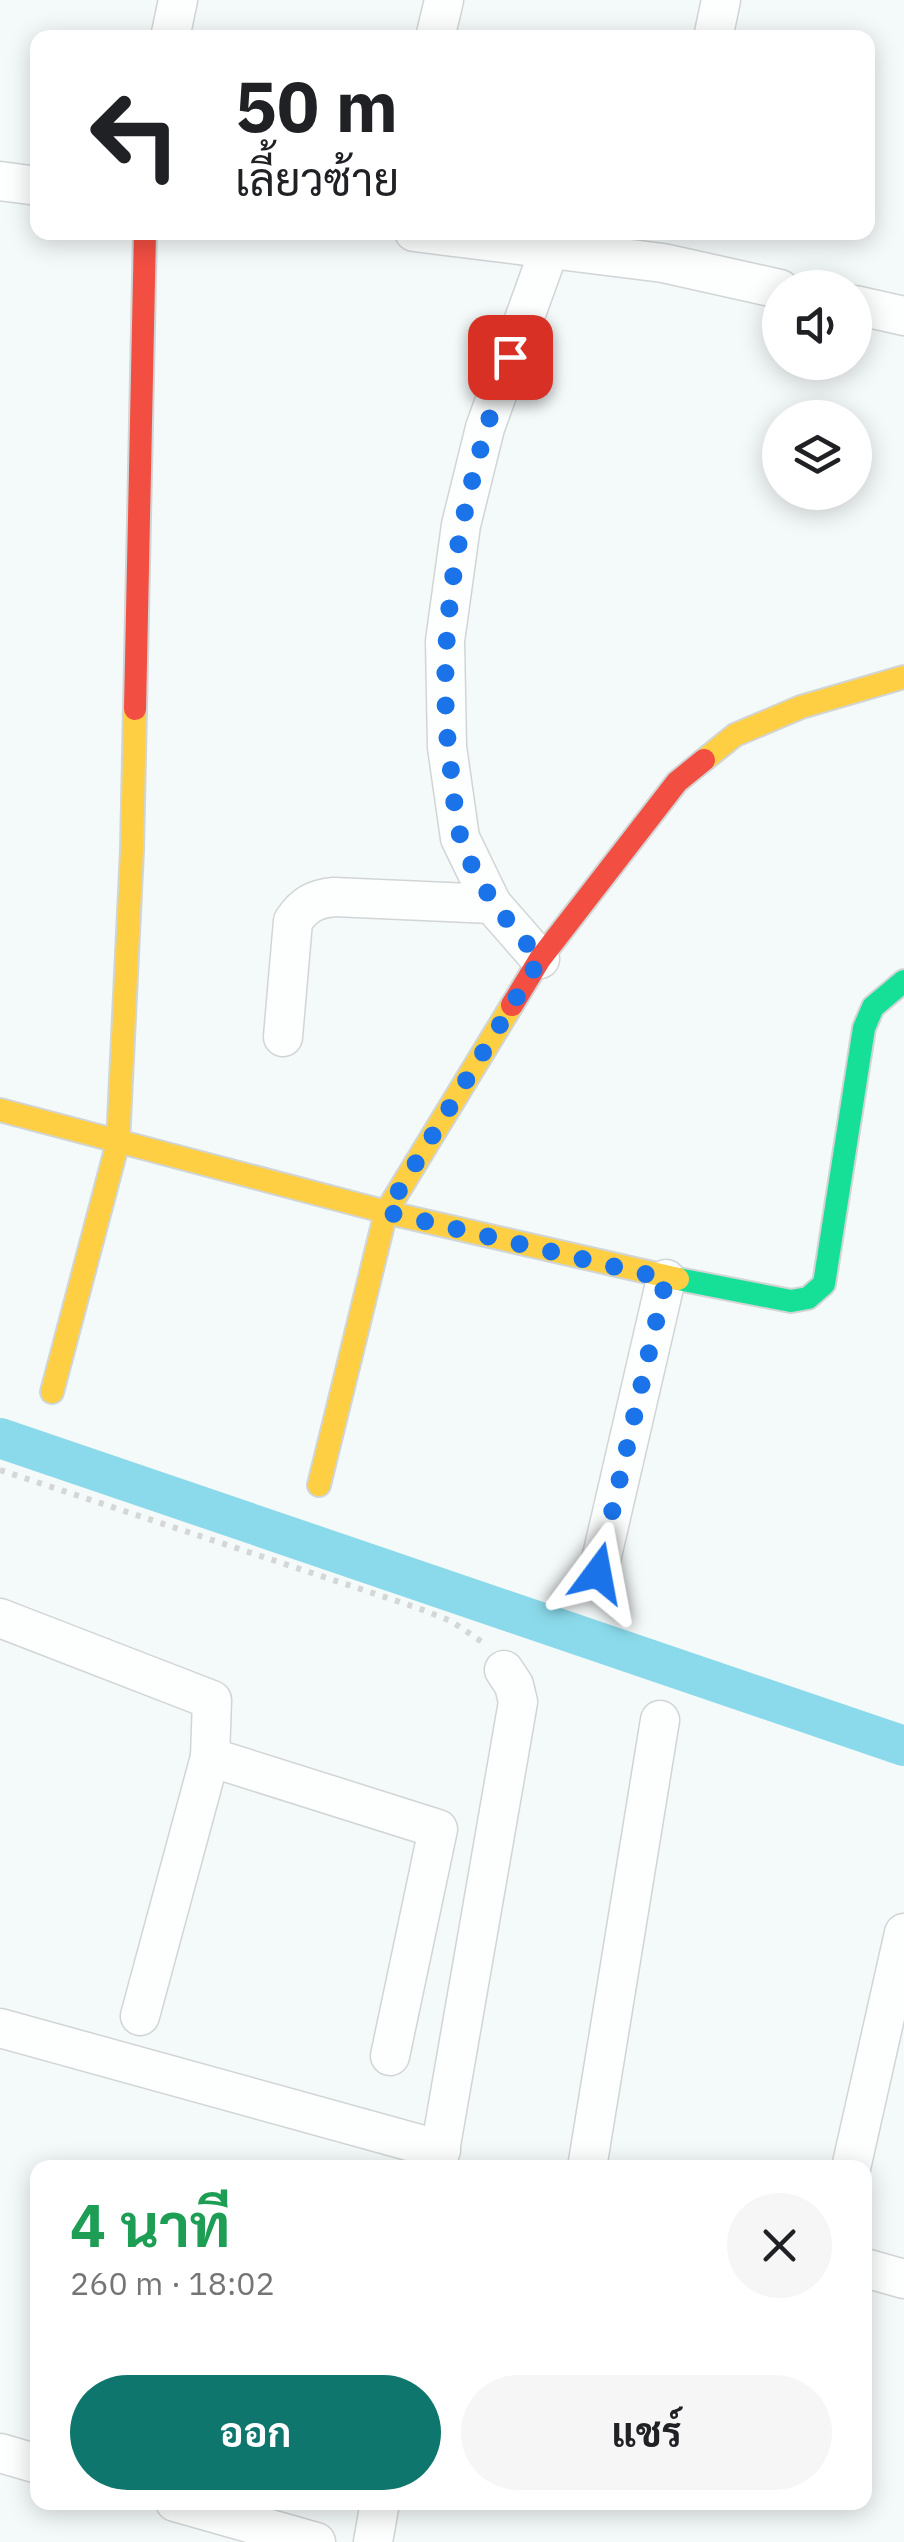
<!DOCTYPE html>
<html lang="th">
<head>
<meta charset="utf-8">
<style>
  body { margin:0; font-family:"IBM Plex Sans",Sarabun,sans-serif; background:#f6f6f6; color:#202124; height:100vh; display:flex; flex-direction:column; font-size:38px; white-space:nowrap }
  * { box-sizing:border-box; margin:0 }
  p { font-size:32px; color:#757577 }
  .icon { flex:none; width:55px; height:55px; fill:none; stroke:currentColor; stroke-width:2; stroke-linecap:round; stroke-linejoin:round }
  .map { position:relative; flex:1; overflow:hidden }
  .side { position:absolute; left:30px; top:2160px; width:842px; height:350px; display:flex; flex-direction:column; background:#fff; border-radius:20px; box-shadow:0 5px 25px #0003 }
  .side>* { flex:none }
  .guide { position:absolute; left:30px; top:30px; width:845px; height:210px; border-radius:20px; box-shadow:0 5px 25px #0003; background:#fff; color:#202124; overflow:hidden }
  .controls { position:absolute; left:762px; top:270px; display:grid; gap:20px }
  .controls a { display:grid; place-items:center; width:110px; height:110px; border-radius:50%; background:#fff; box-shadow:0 5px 25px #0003; font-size:50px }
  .pin { position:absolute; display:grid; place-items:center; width:85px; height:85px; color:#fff; margin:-42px; border-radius:20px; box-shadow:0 5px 15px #0006 }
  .me { position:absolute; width:110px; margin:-55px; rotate:13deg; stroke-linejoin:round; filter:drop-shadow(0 0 8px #0008) }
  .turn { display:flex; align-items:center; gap:35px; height:210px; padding:0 40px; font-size:45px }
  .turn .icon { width:130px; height:130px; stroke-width:2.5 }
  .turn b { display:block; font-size:70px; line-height:85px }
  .round { display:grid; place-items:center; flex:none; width:105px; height:105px; border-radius:52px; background:#f6f6f6 }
  .overview { display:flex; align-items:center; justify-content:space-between; height:170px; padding:0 40px }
  h1 { font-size:60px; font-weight:700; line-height:75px; color:#1e9e55 }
  .action { display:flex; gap:20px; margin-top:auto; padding:20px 40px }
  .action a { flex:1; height:115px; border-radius:60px; background:#0f766e; color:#fff; font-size:40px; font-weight:700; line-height:115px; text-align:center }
  .action a+a { background:#f6f6f6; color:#202124 }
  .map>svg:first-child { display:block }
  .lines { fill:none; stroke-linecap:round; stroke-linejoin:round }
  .canal { stroke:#8adaeb; stroke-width:40 }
  .street-casing { stroke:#d1d5d5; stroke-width:41 }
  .fast-casing { stroke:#d1d5d5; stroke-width:26 }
  .slow-casing { stroke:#d1d5d5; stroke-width:26 }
  .jam-casing { stroke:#d1d5d5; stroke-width:26 }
  .path { stroke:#d5d7d7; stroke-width:6; stroke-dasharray:5 8; stroke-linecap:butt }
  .street { stroke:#fdfefe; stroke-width:38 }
  .fast { stroke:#16e098; stroke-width:22 }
  .slow { stroke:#ffcf43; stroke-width:22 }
  .jam { stroke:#f24e42; stroke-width:22 }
  .route { stroke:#1a73e8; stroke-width:18; stroke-dasharray:0 32.4 }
</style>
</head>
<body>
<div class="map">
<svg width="904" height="2542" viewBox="0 0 904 2542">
  <rect width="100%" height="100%" fill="#f4f9f9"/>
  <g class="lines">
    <polyline class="canal" points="0,1438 904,1746"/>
    <g class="street-casing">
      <g id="street">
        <polyline points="170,38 178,0"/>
        <polyline points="435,38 444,0"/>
        <polyline points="713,38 721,0"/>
        <polyline points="0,181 38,186"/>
        <polyline points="414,232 663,263 780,289"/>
        <polyline points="855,305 904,316"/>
        <polyline points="540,959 492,904 460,838 447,747 445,641 461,525 485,428 549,250"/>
        <path d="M283 1037 293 921C304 905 314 899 334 897L492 904"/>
        <polyline points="598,1573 666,1279"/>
        <polyline points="0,1618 212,1700 210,1757 438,1829 390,2056"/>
        <polyline points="140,2016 210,1757"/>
        <polyline points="0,2028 441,2150"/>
        <polyline points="437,2168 518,1702 514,1685 504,1670"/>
        <polyline points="587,2168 660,1720"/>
        <polyline points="851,2168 904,1933"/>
        <polyline points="865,2268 904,2279"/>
        <polyline points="0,2453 38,2464"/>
        <polyline points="175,2502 316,2542"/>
        <polyline points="373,2542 380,2502"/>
      </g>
    </g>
    <g class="fast-casing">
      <polyline id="fast" points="678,1279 791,1301 808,1298 824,1284 864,1028 873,1007 904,981"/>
    </g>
    <g class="slow-casing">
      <g id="slow">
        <polyline points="704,760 735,735 801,707 904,677"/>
        <polyline points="0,1110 394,1214 678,1279"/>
        <polyline points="52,1392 118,1142 132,850 135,709"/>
        <polyline points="319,1485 386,1212 512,1005"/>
      </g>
    </g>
    <g class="jam-casing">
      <g id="jam">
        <polyline points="135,709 145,232"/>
        <polyline points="512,1005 540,959 677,782 704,760"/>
      </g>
    </g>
    <polyline class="path" points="0,1470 418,1608 451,1621 482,1642"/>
    <use href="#street" class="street"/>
    <use href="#fast" class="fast"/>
    <use href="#slow" class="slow"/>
    <use href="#jam" class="jam"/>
  </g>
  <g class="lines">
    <path class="route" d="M510 357C462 491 431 635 452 778 454 797 455 820 461 838 476 886 508 922 540 959L386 1212 666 1279 598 1573"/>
  </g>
</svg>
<div class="controls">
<a><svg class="icon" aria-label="sound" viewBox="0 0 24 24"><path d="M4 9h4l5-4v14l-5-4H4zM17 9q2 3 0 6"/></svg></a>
<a><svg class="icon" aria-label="layers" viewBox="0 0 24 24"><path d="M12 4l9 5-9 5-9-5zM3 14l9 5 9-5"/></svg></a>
</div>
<div class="pin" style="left:510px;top:357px;background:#d93025"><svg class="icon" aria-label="arrive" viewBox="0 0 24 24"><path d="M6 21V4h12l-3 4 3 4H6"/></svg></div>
<svg class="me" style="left:598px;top:1573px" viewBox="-20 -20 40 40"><path d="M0-17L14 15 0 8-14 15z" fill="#1a73e8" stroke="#fff" stroke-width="4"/></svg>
<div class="guide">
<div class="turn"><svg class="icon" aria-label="left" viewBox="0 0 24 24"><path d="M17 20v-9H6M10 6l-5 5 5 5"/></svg><div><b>50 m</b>เลี้ยวซ้าย</div></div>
</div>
<section class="side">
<div class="overview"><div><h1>4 นาที</h1><p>260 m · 18:02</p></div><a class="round"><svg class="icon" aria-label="close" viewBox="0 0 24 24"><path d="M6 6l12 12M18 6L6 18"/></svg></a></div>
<div class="action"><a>ออก</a><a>แชร์</a></div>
</section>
</div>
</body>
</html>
